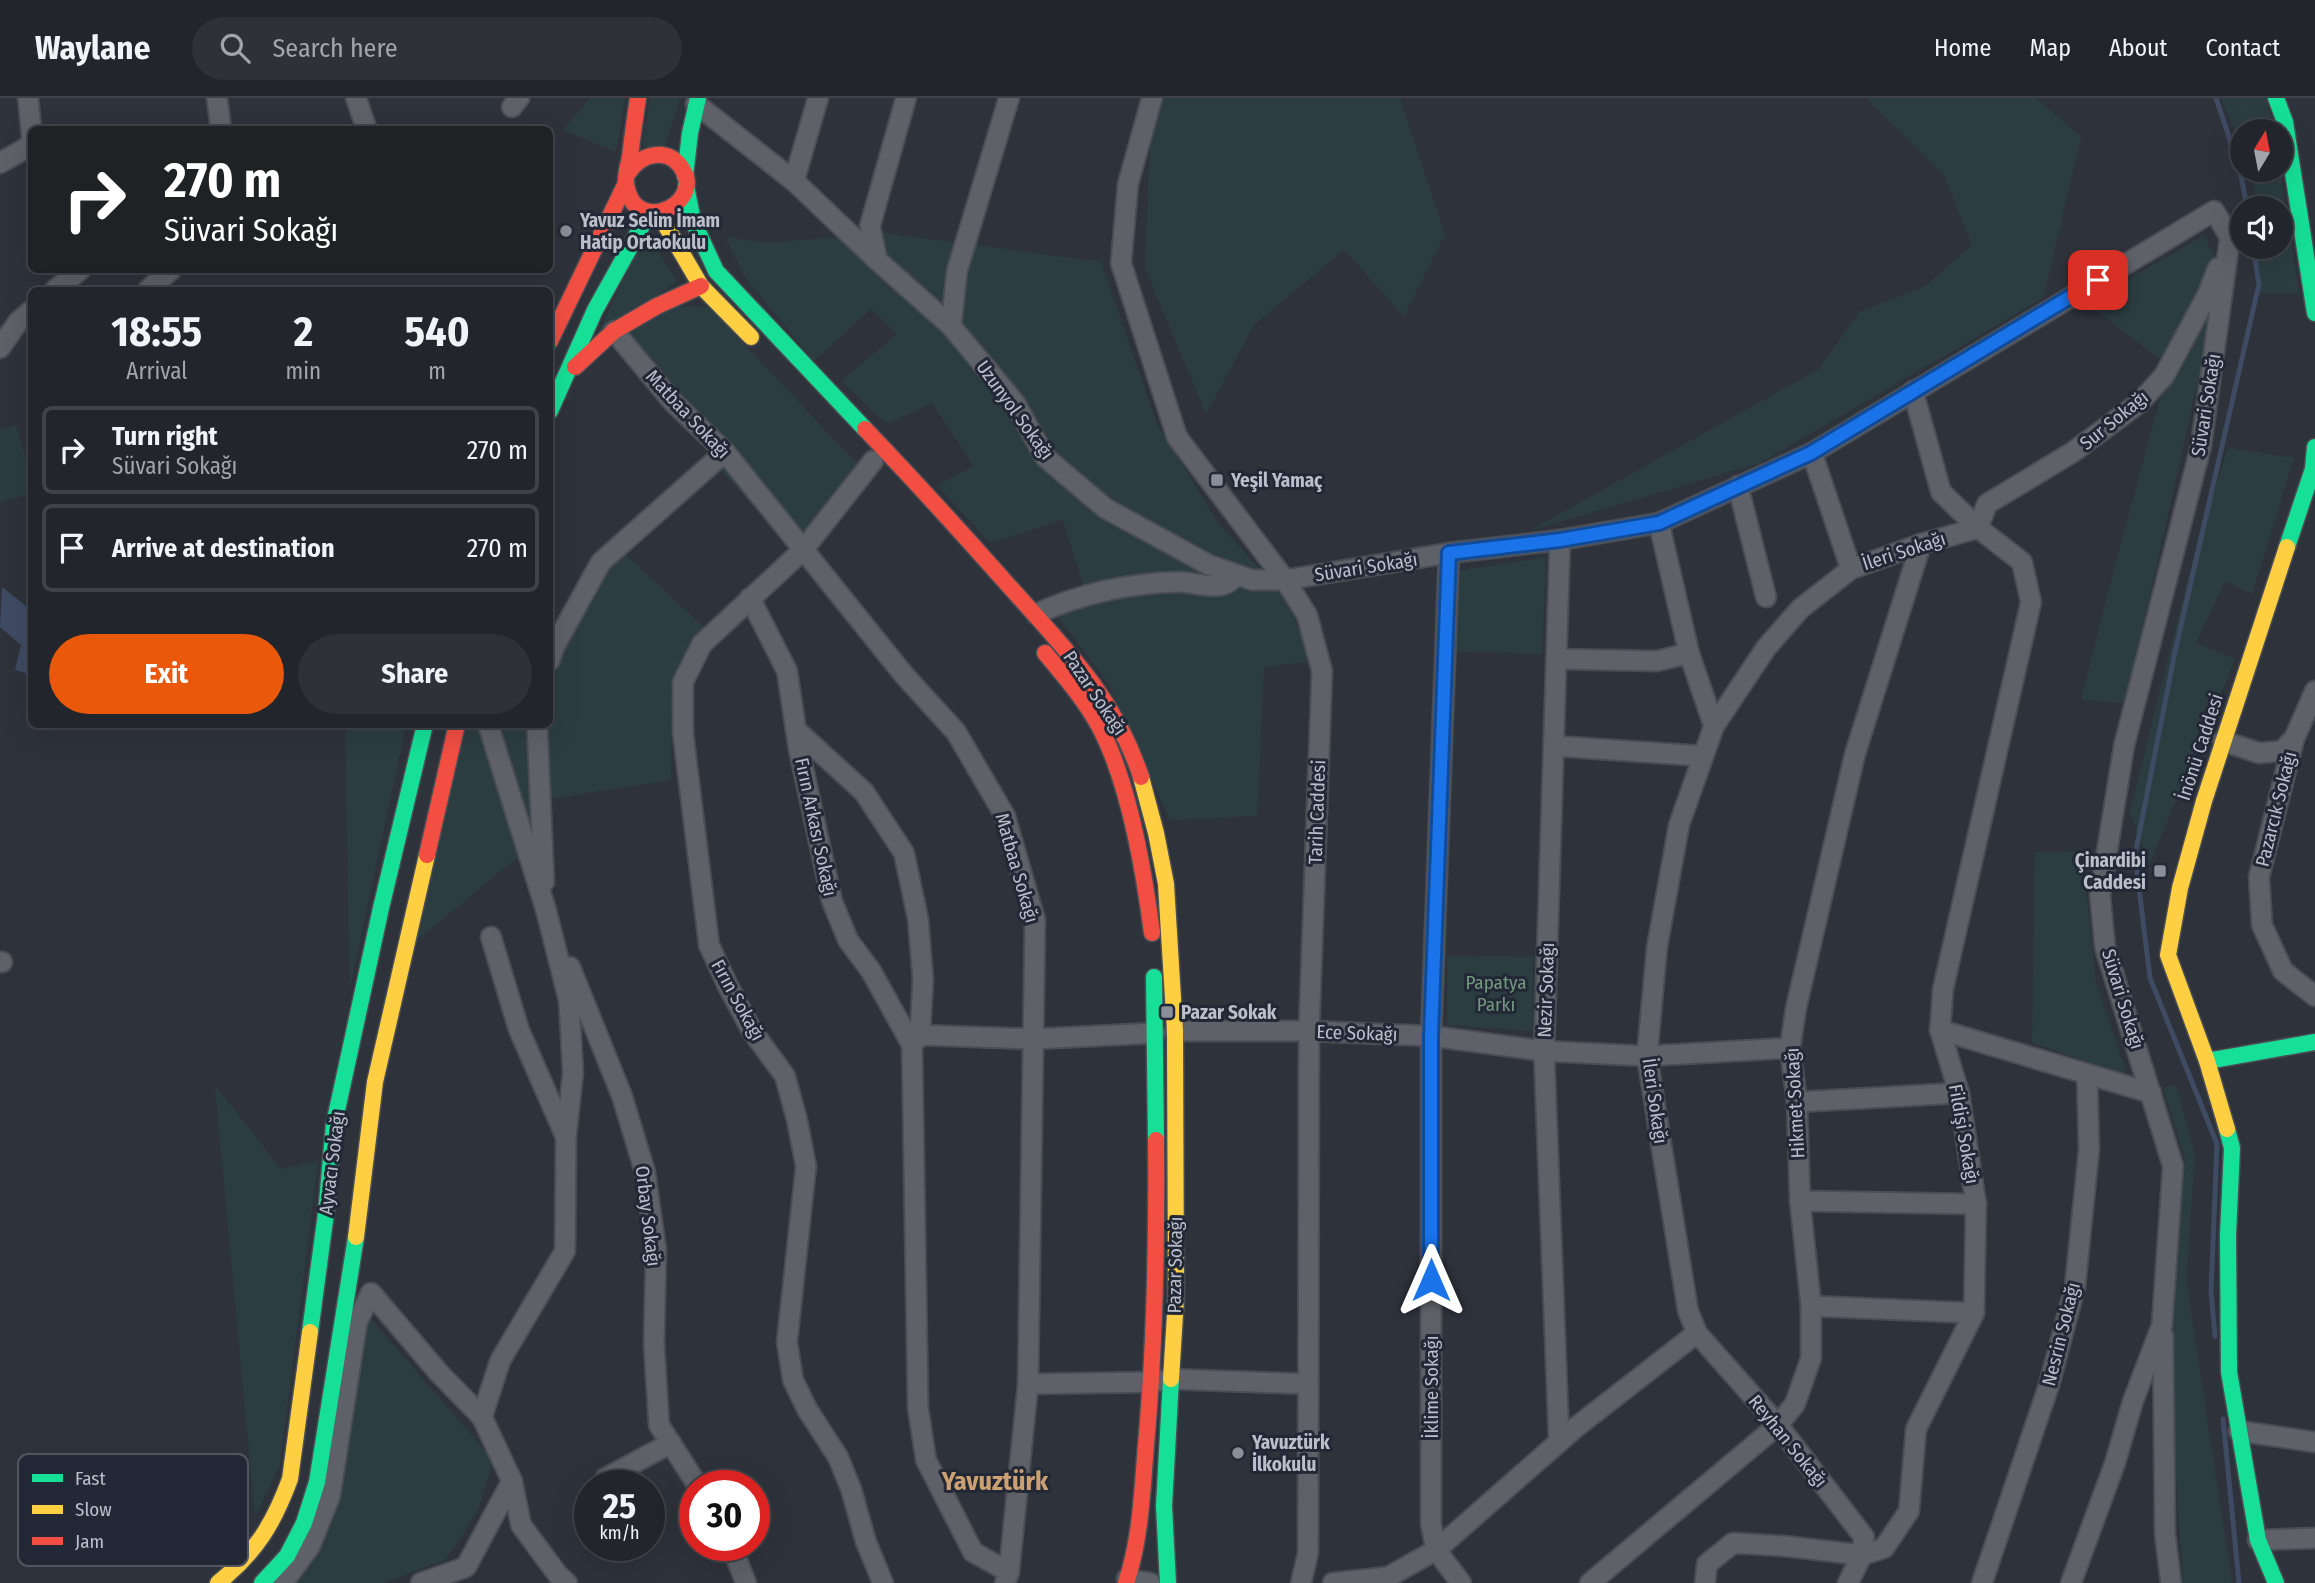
<!DOCTYPE html>
<html lang="en">
<head>
<meta charset="utf-8">
<style>
  body { margin:0; font-family:"Fira Sans Condensed",sans-serif; background:#2e3238; color:#f1f3f6; height:100vh; display:flex; flex-direction:column; font-size:26px; white-space:nowrap }
  * { box-sizing:border-box; margin:0 }
  p { font-size:23px; color:#a2a5a9 }
  .icon { flex:none; width:38px; height:38px; fill:none; stroke:currentColor; stroke-width:2; stroke-linecap:round; stroke-linejoin:round }
  .map { position:relative; flex:1; overflow:hidden }
  .panel { position:absolute; left:28px; top:189px; width:525px; height:441px; display:flex; flex-direction:column; background:#22262c; border-radius:10px; box-shadow:0 7px 28px #0002,0 0 0 2px #3f4348 }
  .panel>* { flex:none }
  .banner { position:absolute; left:28px; top:28px; width:525px; height:147px; border-radius:10px; box-shadow:0 7px 28px #0002,0 0 0 2px #3f4348; background:#202124; color:#fff; overflow:hidden }
  .needle { width:46px; rotate:10deg }
  .tools { position:absolute; left:2230px; top:21px; display:grid; gap:14px }
  .tools a { display:grid; place-items:center; width:63px; height:63px; border-radius:50%; background:#22262c; box-shadow:0 7px 28px #0002,0 0 0 2px #3f4348; font-size:35px }
  .speed { position:absolute; left:574px; top:1372px; display:flex; gap:14px; font-size:35px; font-weight:700; text-align:center }
  .speed>* { display:grid; place-content:center; width:91px; height:91px; border-radius:50%; background:#22262c; box-shadow:0 7px 28px #0002,0 0 0 2px #3f4348; line-height:1 }
  .speed small { font-size:18px; font-weight:400 }
  .speed .limit { border:10px solid #d22; background:#fff; color:#111 }
  .pin { position:absolute; display:grid; place-items:center; width:60px; height:60px; color:#fff; margin:-30px; border-radius:14px; box-shadow:0 4px 10px #0006 }
  .me { position:absolute; width:77px; margin:-38px; rotate:0deg; stroke-linejoin:round; filter:drop-shadow(0 0 5px #0008) }
  .turn { display:flex; align-items:center; gap:24px; height:147px; padding:0 21px; font-size:32px }
  .turn .icon { width:91px; height:91px; stroke-width:2.5 }
  .turn b { display:block; font-size:49px; line-height:60px }
  .eta { display:flex; justify-content:space-evenly; align-items:center; height:119px; text-align:center }
  .eta b { font-size:42px; font-weight:700; line-height:49px }
  .primary-button { display:flex; gap:14px; margin-top:auto; padding:14px 21px }
  .primary-button a { flex:1; height:80px; border-radius:42px; background:#ea580c; color:#fff; font-size:28px; font-weight:700; line-height:80px; text-align:center }
  .primary-button a+a { background:#2e3238; color:#f1f3f6 }
  ul { padding:0; list-style:none }
  li { display:flex; align-items:center; gap:21px; height:88px; margin:0 14px 10px; padding:0 7px; border:4px solid #3f4348; border-radius:10px }
  li div { flex:1 }
  li b { display:block; font-size:26px }
  li em { font-style:normal }
  header { display:flex; align-items:center; gap:42px; box-sizing:border-box; height:98px; padding:0 35px; background:#22262c; border-bottom:2px solid #3f4348 }
  header strong { font-size:33px }
  nav { display:flex; gap:38px; margin-inline-start:auto; font-size:24px }
  .search { width:490px; height:63px; background:#2e3238; display:flex; align-items:center; gap:18px; box-sizing:border-box; padding:0 24px; border-radius:38px; color:#a2a5a9; font-size:26px }
  .map>svg:first-child { display:block }
  .green { fill:#2c3d41 }
  .water { fill:#3f4b63 }
  .lines { fill:none; stroke-linecap:round; stroke-linejoin:round }
  .stream { stroke:#3f4b63; stroke-width:5 }
  .street-casing { stroke:#4a4d53; stroke-width:23 }
  .fast-casing { stroke:#4a4d53; stroke-width:19 }
  .slow-casing { stroke:#4a4d53; stroke-width:19 }
  .jam-casing { stroke:#4a4d53; stroke-width:19 }
  .street { stroke:#5e6168; stroke-width:19 }
  .fast { stroke:#16e098; stroke-width:16 }
  .slow { stroke:#ffcf43; stroke-width:16 }
  .jam { stroke:#f24e42; stroke-width:16 }
  .route-casing { stroke:#114b97; stroke-width:18 }
  .route { stroke:#1a73e8; stroke-width:12 }
  .poi-dot { fill:#898e98; stroke:#222835; stroke-width:2.5 }
  .labels { text-anchor:middle; dominant-baseline:central; stroke-width:6; stroke-linejoin:round; paint-order:stroke }
  .poi-label { font-size:19px; font-weight:bold; fill:#babfca; stroke:#222835; text-anchor:start }
  .street-label { font-size:19px; fill:#babfca; stroke:#222835 }
  .park-label { font-size:19px; fill:#74987f; stroke:#222835 }
  .district-label { font-size:26px; font-weight:bold; fill:#cba073; stroke:#222835 }
  .key { fill:#222835; stroke:#505562; stroke-width:2 }
  .key-label { font-size:19px; fill:#babfca }
</style>
</head>
<body>
<header>
<strong>Waylane</strong>
<div class="search"><svg class="icon" aria-label="search" viewBox="0 0 24 24"><circle cx="10" cy="10" r="6"/><path d="M15 15l6 6"/></svg>Search here</div>
<nav><a>Home</a><a>Map</a><a>About</a><a>Contact</a></nav>
</header>
<div class="map">
<svg width="2315" height="1485" viewBox="0 0 2315 1485">
  <rect width="100%" height="100%" fill="#2e323b"/>
  <g class="green">
    <polygon points="590,0 625,0 616,54 563,32"/>
    <polygon points="650,0 680,0 663,53 642,48"/>
    <polygon points="1164,0 1400,0 1445,136 1404,218 1344,152 1254,227 1206,316 1145,170 1150,49"/>
    <polygon points="1866,0 2036,0 2081,39 2043,200 1760,365 1529,433 1819,271 1859,214 1924,189 1972,147 1944,77"/>
    <polygon points="2221,0 2266,0 2274,33 2242,33 2242,50"/>
    <polygon points="2251,72 2280,72 2299,195 2258,195 2256,149 2280,149 2280,110 2255,110 2254,79"/>
    <polygon points="885,135 1101,164 1157,326 1218,425 1287,501 1312,563 1264,569 1257,718 1170,722 1108,585 1052,511 1084,490 1063,422 990,445 937,387 974,368 932,305 887,326 841,283 897,236 871,211 814,263 745,179 725,139 767,145"/>
    <polygon points="2203,138 2223,169 2126,605 2081,602 2114,471 2169,268 2086,205"/>
    <polygon points="638,151 658,153 677,183 597,237"/>
    <polygon points="677,208 709,209 867,376 794,451 721,373 623,454 704,529 672,581 671,682 550,701 541,740 415,844 464,627 550,626 550,548 592,458 714,353 609,246"/>
    <polygon points="16,327 31,378 31,395 0,404 0,332"/>
    <polygon points="2228,350 2294,360 2252,496 2225,483 2196,545 2235,561 2149,767 2130,715 2192,464"/>
    <polygon points="1546,459 1542,556 1456,553 1457,473"/>
    <polygon points="345,627 406,627 350,889"/>
    <polygon points="2082,753 2096,885 2127,977 2032,945 2035,754"/>
    <polygon points="1447,858 1533,859 1532,933 1447,927"/>
    <polygon points="215,987 281,1071 318,1063 280,1367 255,1420"/>
    <polygon points="2176,987 2195,1058 2186,1181 2232,1485 2183,1485 2167,1240 2185,1061 2163,990"/>
    <polygon points="369,1219 493,1362 479,1409 460,1441 445,1462 383,1485 295,1485 301,1477 336,1399 356,1236"/>
  </g>
  <polygon class="water" points="2,489 31,512 31,577 15,572 21,547 0,529"/>
  <g class="lines">
    <g class="stream">
      <polyline points="2216,0 2240,72 2247,110"/>
      <polyline points="2215,1238 2211,1193 2217,1046 2150,880 2135,757 2175,554 2259,186 2253,149"/>
      <polyline points="2223,1321 2239,1485"/>
    </g>
    <g class="street-casing">
      <g id="street">
        <polyline points="28,0 32,39"/>
        <polyline points="217,0 221,32"/>
        <polyline points="356,0 367,32"/>
        <polyline points="906,0 870,128 877,162 951,228 1015,305 1045,359 1105,410 1209,467 1252,482 1285,482 1449,455 1560,442 1659,425 1812,355 2214,113 2230,139 2201,348 2124,648 2100,797 2105,849 2173,1068 2162,1227 2133,1303 2115,1365 2071,1485"/>
        <polyline points="1152,0 1128,86 1121,165 1177,339 1285,482 1307,517 1322,573 1309,933 1308,1455 1301,1485"/>
        <polyline points="696,6 794,83 877,162"/>
        <polyline points="512,9 519,0"/>
        <polyline points="0,65 28,49 32,42"/>
        <polyline points="794,83 818,0"/>
        <polyline points="55,192 80,172"/>
        <polyline points="148,192 171,172"/>
        <polyline points="951,228 957,173 1009,0"/>
        <polyline points="614,233 672,303 725,354 904,577 956,634 1005,718 1035,822 1028,1286 1009,1474 1005,1485"/>
        <polyline points="0,250 18,224 32,212"/>
        <polyline points="1812,355 1851,471"/>
        <polyline points="873,363 803,452 702,546 683,584 683,635 709,847 727,886 752,933 785,978 797,1022 806,1068 787,1244 793,1282 807,1311 838,1359 851,1391 866,1444 883,1485"/>
        <polyline points="1738,388 1766,499"/>
        <polyline points="1659,425 1689,555 1714,628"/>
        <polyline points="1978,430 1987,406 2073,354 2139,305 2164,278 2208,196 2218,170"/>
        <polyline points="1449,455 1431,938 1431,1426 1436,1452 1461,1485"/>
        <polyline points="750,500 787,573 799,652 832,803 848,842 871,873 912,947"/>
        <path d="M1036 516C1080 496 1130 485 1179 484 1197 484 1225 496 1235 477"/>
        <polyline points="1557,561 1657,563 1689,555"/>
        <polyline points="550,562 554,549 601,464 725,354"/>
        <polyline points="2315,593 2294,641 2259,779 2262,827 2283,873 2315,898"/>
        <polyline points="488,626 546,812 569,903 573,975 566,1038 565,1153 500,1263 482,1319 512,1383 521,1427 558,1477 567,1485"/>
        <polyline points="537,626 544,784"/>
        <polyline points="796,632 864,694 904,755 918,821 923,881 920,937 912,947 918,1310 926,1362 973,1454 1009,1474"/>
        <polyline points="2223,643 2259,655 2282,653 2294,641"/>
        <polyline points="1554,648 1703,658"/>
        <polyline points="491,839 519,932 565,1037"/>
        <polyline points="0,864 2,864"/>
        <polyline points="570,869 622,998 645,1074 656,1152 654,1246 659,1327 698,1388"/>
        <polyline points="1940,932 2151,995"/>
        <polyline points="1175,933 1309,933 1431,938 1544,953 1647,958 1790,950"/>
        <polyline points="920,937 1034,941 1155,935"/>
        <polyline points="1797,1004 1959,995"/>
        <polyline points="1800,1103 1976,1106"/>
        <polyline points="1811,1208 1974,1215"/>
        <polyline points="2163,1238 2165,1436 2171,1485"/>
        <polyline points="1028,1286 1153,1284 1171,1281 1308,1286"/>
        <polyline points="2239,1333 2315,1344"/>
        <polyline points="1559,1343 1544,953 1560,442"/>
        <polyline points="605,1388 606,1380 671,1345"/>
        <polyline points="2258,1442 2315,1440"/>
        <polyline points="731,1447 746,1485"/>
        <polyline points="1127,1481 1150,1485"/>
        <polyline points="283,1485 310,1448 330,1398 357,1224 371,1195 439,1275 482,1319"/>
        <polyline points="421,1485 466,1469 512,1383"/>
        <polyline points="1333,1485 1388,1479 1436,1452 1575,1330 1697,1235"/>
        <polyline points="1590,1485 1778,1327 1795,1306 1811,1260 1811,1208 1800,1103 1797,1004 1790,950 1796,910 1855,656 1921,446"/>
        <polyline points="1705,1485 1707,1466 1733,1445 1784,1448 1862,1457 1884,1450 1909,1413 1916,1331 1974,1215 1976,1106 1959,995 1940,932 1943,891 2031,504 2022,464 1978,430 1941,394 1913,293"/>
        <polyline points="1848,1485 1862,1457 1864,1439 1778,1327 1697,1235 1688,1213 1647,958 1657,849 1679,727 1714,628 1766,550 1800,511 1851,471 1921,446 1978,430"/>
        <polyline points="1982,1485 2049,1287 2075,1189 2089,1051 2087,976"/>
      </g>
    </g>
    <g class="fast-casing">
      <g id="fast">
        <polyline points="2276,0 2285,24 2315,215"/>
        <polyline points="685,78 690,35 698,0"/>
        <polyline points="686,88 693,123 716,173 865,331"/>
        <polyline points="550,313 595,212 649,115"/>
        <polyline points="2287,449 2313,371 2315,349"/>
        <polyline points="1154,879 1156,1042"/>
        <polyline points="2207,963 2315,944"/>
        <polyline points="2227,1031 2232,1050 2228,1137 2229,1274 2258,1442 2276,1485"/>
        <polyline points="310,1234 326,1115 334,1026 381,810 425,626"/>
        <polyline points="262,1485 287,1458 304,1425 317,1384 356,1139"/>
        <polyline points="1168,1485 1164,1408 1171,1281"/>
      </g>
    </g>
    <g class="slow-casing">
      <g id="slow">
        <polyline points="659,116 701,188 751,239"/>
        <polyline points="1141,679 1156,735 1166,786 1175,933 1176,1200 1171,1281"/>
        <polyline points="2227,1031 2207,963 2168,857 2180,790 2204,703 2287,449"/>
        <polyline points="356,1139 375,984 427,757"/>
        <path d="M218 1485C256 1454 273 1427 290 1381L310 1234"/>
      </g>
    </g>
    <g class="jam-casing">
      <g id="jam">
        <path d="M628 75C642 54 671 48 684 74 701 107 634 139 626 86 625 78 628 68 630 59 632 40 635 20 638 0"/>
        <polyline points="550,243 626,85"/>
        <polyline points="575,269 614,233 657,208 701,188"/>
        <path d="M865 331C914 382 962 435 1009 488 1063 548 1116 601 1141 679"/>
        <path d="M1045 555C1064 578 1085 602 1099 628 1129 684 1144 773 1152 835"/>
        <polyline points="427,757 457,626"/>
        <path d="M1126 1485C1141 1440 1142 1394 1146 1347 1155 1246 1157 1144 1156 1042"/>
      </g>
    </g>
    <use href="#street" class="street"/>
    <use href="#fast" class="fast"/>
    <use href="#slow" class="slow"/>
    <use href="#jam" class="jam"/>
  </g>
  <g class="lines">
    <g class="route-casing">
      <polyline id="route" points="1431,1182 1431,938 1449,455 1560,442 1659,425 1811,355 2098,182"/>
    </g>
    <use href="#route" class="route"/>
  </g>
  <g class="poi-dot">
    <circle cx="566" cy="133" r="7"/>
    <rect x="1210" y="375" width="14" height="14" rx="3.5"/>
    <rect x="2153" y="766" width="14" height="14" rx="3.5"/>
    <rect x="1160" y="907" width="14" height="14" rx="3.5"/>
    <circle cx="1238" cy="1355" r="7"/>
  </g>
  <g class="labels">
    <g class="poi-label">
      <text x="580" y="122">Yavuz Selim İmam<tspan x="580" dy="22">Hatip Ortaokulu</tspan></text>
      <text x="1231" y="382">Yeşil Yamaç</text>
      <text x="2146" y="762" text-anchor="end">Çinardibi<tspan x="2146" dy="22">Caddesi</tspan></text>
      <text x="1181" y="914">Pazar Sokak</text>
      <text x="1252" y="1344">Yavuztürk<tspan x="1252" dy="22">İlkokulu</tspan></text>
    </g>
    <g class="street-label">
      <text transform="translate(2206 307) rotate(-81)">Süvari Sokağı</text>
      <text transform="translate(1015 312) rotate(54)">Uzunyol Sokağı</text>
      <text transform="translate(688 316) rotate(47)">Matbaa Sokağı</text>
      <text transform="translate(2114 322) rotate(-39)">Sur Sokağı</text>
      <text transform="translate(1904 453) rotate(-18)">İleri Sokağı</text>
      <text transform="translate(1366 469) rotate(-9)">Süvari Sokağı</text>
      <text transform="translate(1095 595) rotate(56)">Pazar Sokağı</text>
      <text transform="translate(2200 649) rotate(-72)">İnönü Caddesi</text>
      <text transform="translate(2276 711) rotate(-76)">Pazarcık Sokağı</text>
      <text transform="translate(1317 714) rotate(-88)">Tarih Caddesi</text>
      <text transform="translate(816 729) rotate(78)">Fırın Arkası Sokağı</text>
      <text transform="translate(1017 770) rotate(74)">Matbaa Sokağı</text>
      <text transform="translate(1546 892) rotate(-88)">Nezir Sokağı</text>
      <text transform="translate(2123 901) rotate(73)">Süvari Sokağı</text>
      <text transform="translate(738 902) rotate(61)">Fırın Sokağı</text>
      <text transform="translate(1357 935) rotate(2)">Ece Sokağı</text>
      <text transform="translate(1655 1003) rotate(82)">İleri Sokağı</text>
      <text transform="translate(1795 1005) rotate(-93)">Hikmet Sokağı</text>
      <text transform="translate(1964 1036) rotate(80)">Fildişi Sokağı</text>
      <text transform="translate(332 1065) rotate(-83)">Ayvacı Sokağı</text>
      <text transform="translate(648 1118) rotate(83)">Orbay Sokağı</text>
      <text transform="translate(1175 1167) rotate(-89)">Pazar Sokağı</text>
      <text transform="translate(2061 1236) rotate(-76)">Nesrin Sokağı</text>
      <text transform="translate(1431 1289) rotate(-90)">İklime Sokağı</text>
      <text transform="translate(1788 1343) rotate(51)">Reyhan Sokağı</text>
    </g>
    <g class="park-label">
      <text x="1496" y="884">Papatya<tspan x="1496" dy="22">Parkı</tspan></text>
    </g>
    <g class="district-label">
      <text x="995" y="1383">Yavuztürk</text>
    </g>
  </g>
  <rect x="18" y="1356" width="230" height="112" rx="10" class="key"/>
  <rect x="32" y="1376" width="31" height="8" fill="#16e098"/>
  <rect x="32" y="1407" width="31" height="9" fill="#ffcf43"/>
  <rect x="32" y="1439" width="31" height="8" fill="#f24e42"/>
  <g class="key-label">
    <text x="75" y="1387">Fast</text>
    <text x="75" y="1418">Slow</text>
    <text x="75" y="1450">Jam</text>
  </g>
</svg>
<div class="tools">
<a><svg class="needle" viewBox="-14 -14 28 28"><path d="M0-13l5 13h-10z" fill="#e53935"/><path d="M0 13l5-13h-10z" fill="#a2a5a9"/></svg></a>
<a><svg class="icon" aria-label="sound" viewBox="0 0 24 24"><path d="M4 9h4l5-4v14l-5-4H4zM17 9q2 3 0 6"/></svg></a>
</div>
<div class="speed"><div>25<small>km/h</small></div><div class="limit">30</div></div>
<div class="pin" style="left:2098px;top:182px;background:#d93025"><svg class="icon" aria-label="arrive" viewBox="0 0 24 24"><path d="M6 21V4h12l-3 4 3 4H6"/></svg></div>
<svg class="me" style="left:1431px;top:1182px" viewBox="-20 -20 40 40"><path d="M0-17L14 15 0 8-14 15z" fill="#1a73e8" stroke="#fff" stroke-width="4"/></svg>
<div class="banner">
<div class="turn"><svg class="icon" aria-label="right" viewBox="0 0 24 24"><path d="M7 20v-9h11M14 6l5 5-5 5"/></svg><div><b>270 m</b>Süvari Sokağı</div></div>
</div>
<section class="panel">
<div class="eta">
<div><b>18:55</b><p>Arrival</p></div>
<div><b>2</b><p>min</p></div>
<div><b>540</b><p>m</p></div>
</div>
<ul>
<li><svg class="icon" aria-label="right" viewBox="0 0 24 24"><path d="M7 20v-9h11M14 6l5 5-5 5"/></svg><div><b>Turn right</b><p>Süvari Sokağı</p></div><em>270 m</em></li>
<li><svg class="icon" aria-label="arrive" viewBox="0 0 24 24"><path d="M6 21V4h12l-3 4 3 4H6"/></svg><div><b>Arrive at destination</b></div><em>270 m</em></li>
</ul>
<div class="primary-button"><a>Exit</a><a>Share</a></div>
</section>
</div>
</body>
</html>
